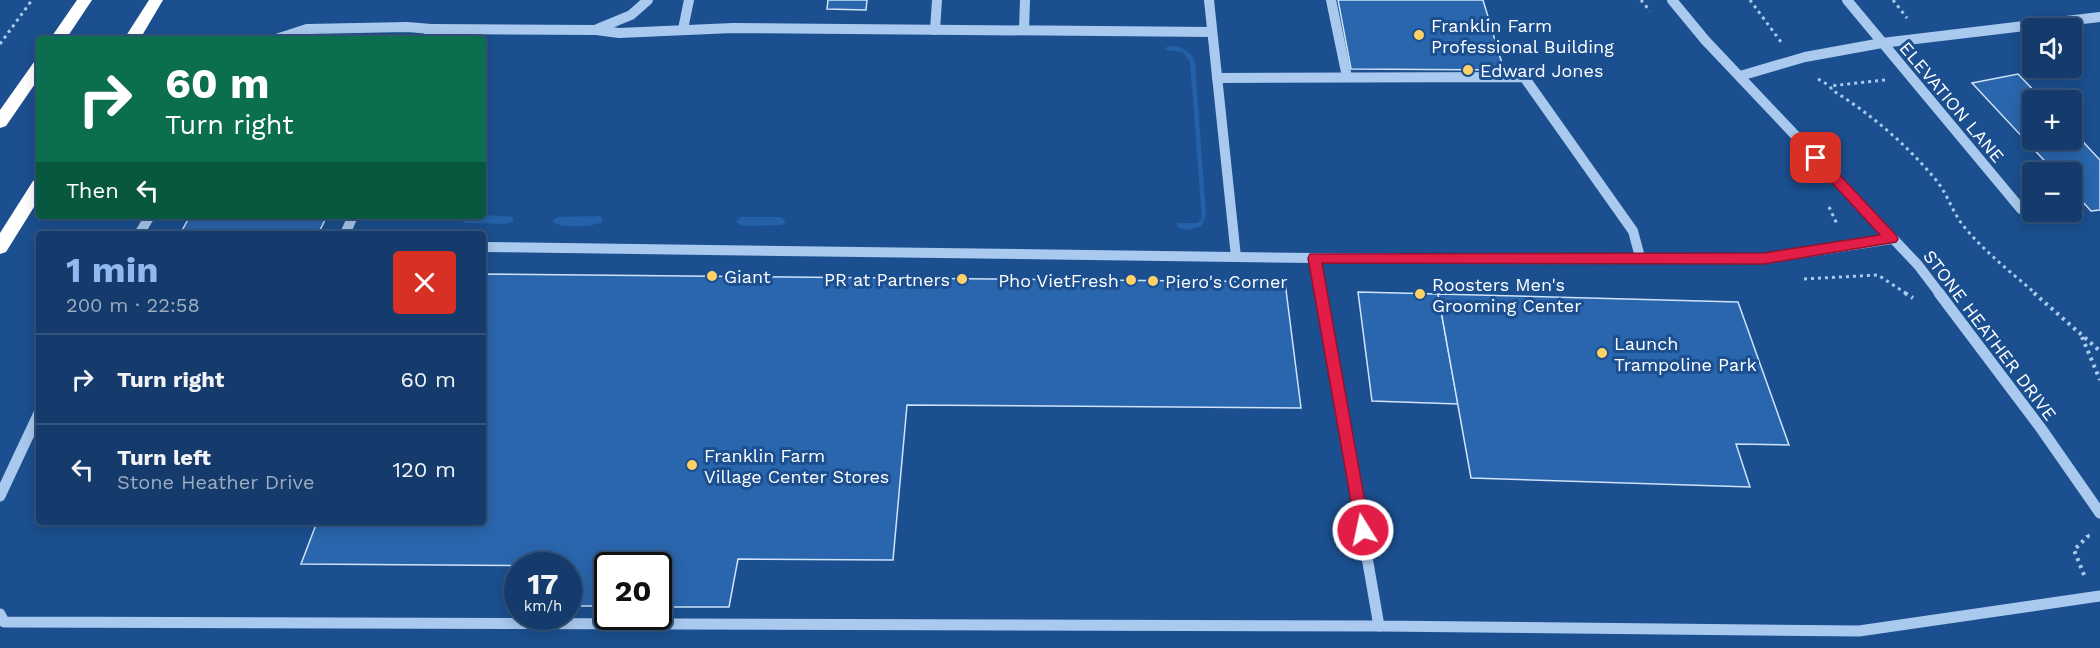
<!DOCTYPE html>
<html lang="en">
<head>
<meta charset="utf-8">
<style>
  body { margin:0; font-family:"Work Sans",sans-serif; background:#214673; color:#f1f3f6; height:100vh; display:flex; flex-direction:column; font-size:22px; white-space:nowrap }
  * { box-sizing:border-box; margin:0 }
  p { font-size:20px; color:#9dadc1 }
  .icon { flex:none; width:33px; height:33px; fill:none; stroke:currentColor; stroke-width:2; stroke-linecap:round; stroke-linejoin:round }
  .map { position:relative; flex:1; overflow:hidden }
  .side { position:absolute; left:36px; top:231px; width:450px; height:294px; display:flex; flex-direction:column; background:#143b6b; border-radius:6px; box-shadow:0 3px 15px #0003,0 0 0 2px #33557e }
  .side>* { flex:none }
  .hud { position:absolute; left:36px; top:36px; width:450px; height:183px; border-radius:6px; box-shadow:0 3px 15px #0003,0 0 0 2px #33557e; background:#0b6e4f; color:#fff; overflow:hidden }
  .controls { position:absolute; left:2022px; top:18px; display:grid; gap:12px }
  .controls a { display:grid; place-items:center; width:60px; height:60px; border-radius:6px; background:#143b6b; box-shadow:0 3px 15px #0003,0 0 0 2px #33557e; font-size:30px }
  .speed { position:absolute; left:504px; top:552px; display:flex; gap:12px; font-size:30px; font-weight:700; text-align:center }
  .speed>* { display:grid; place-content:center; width:78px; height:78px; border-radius:50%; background:#143b6b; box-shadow:0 3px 15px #0003,0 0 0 2px #33557e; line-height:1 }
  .speed small { font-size:15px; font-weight:400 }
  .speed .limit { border:3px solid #111; border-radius:9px; background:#fff; color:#111 }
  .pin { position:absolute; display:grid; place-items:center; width:51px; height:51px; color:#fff; margin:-26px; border-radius:12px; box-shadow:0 3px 9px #0006 }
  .me { position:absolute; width:66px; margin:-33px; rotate:350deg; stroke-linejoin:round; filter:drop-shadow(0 0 4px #0008) }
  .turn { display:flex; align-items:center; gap:21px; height:126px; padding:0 30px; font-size:27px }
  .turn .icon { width:78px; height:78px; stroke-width:2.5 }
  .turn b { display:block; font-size:42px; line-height:51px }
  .then { display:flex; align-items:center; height:57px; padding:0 30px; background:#0003; gap:12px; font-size:22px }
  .round { display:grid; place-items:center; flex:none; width:63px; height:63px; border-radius:6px; background:#214673 }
  .headline { display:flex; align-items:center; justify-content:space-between; height:102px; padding:0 30px }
  h1 { font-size:36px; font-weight:700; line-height:45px; color:#90b9f0 }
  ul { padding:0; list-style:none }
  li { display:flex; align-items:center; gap:18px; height:90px; padding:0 30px; border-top:2px solid #33557e }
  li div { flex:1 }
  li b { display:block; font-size:22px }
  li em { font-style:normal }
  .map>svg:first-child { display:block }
  .green { fill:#2461a8 }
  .building { fill:#2a66ad; stroke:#cfe3fa; stroke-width:1.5 }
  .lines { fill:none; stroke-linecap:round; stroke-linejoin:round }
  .path-far1 { stroke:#a9c9ee; stroke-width:3; stroke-dasharray:3 4; stroke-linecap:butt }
  .path { stroke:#a9c9ee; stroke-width:4; stroke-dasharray:3 4.5; stroke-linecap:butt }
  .minor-far1 { stroke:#a9c9ee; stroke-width:10 }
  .minor { stroke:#a9c9ee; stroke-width:11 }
  .highway { fill:#fff; fill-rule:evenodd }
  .route { fill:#e11d48; stroke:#92132f; stroke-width:1.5 }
  .poi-dot { fill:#ffd166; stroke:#1b4f8f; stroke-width:2 }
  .labels { text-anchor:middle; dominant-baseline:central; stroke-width:6; stroke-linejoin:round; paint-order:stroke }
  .poi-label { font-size:18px; fill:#fff; stroke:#1b4f8f; text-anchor:start }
  .street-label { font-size:18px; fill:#fff; stroke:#1b4f8f }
</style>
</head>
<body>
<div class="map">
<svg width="2100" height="648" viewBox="0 0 2100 648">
  <rect width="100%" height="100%" fill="#1b4f8f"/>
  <g class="green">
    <path d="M1168 46C1180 45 1191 51 1195 62L1206 216 1201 226 1189 230 1178 228 1177 223H1197L1202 219 1190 62 1183 52 1164 50Z"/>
    <polygon points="483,215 513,217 513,221 505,224 465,223 461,220 465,216"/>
    <path d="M601 216 603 222C592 227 560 229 552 221L558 217Z"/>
    <polygon points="741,217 781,217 786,222 782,225 742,226 736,222"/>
  </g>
  <g class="building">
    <polygon points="828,0 867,0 866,10 827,9"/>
    <polygon points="1338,0 1483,0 1504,70 1351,69"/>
    <polygon points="2018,74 2043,100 2032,100 2032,140 2072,140 2072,130 2100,160 2100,210 2091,211 2072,190 2072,172 2055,172 1972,83"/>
    <polygon points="190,216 327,216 318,234 180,234"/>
    <polygon points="483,274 1285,282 1301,408 907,405 893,560 738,559 729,607 658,607 658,566 608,566 608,606 568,606 568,566 301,564 317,522 483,522"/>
    <polygon points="1358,292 1438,294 1458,404 1372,401"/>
    <polygon points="1438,294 1738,302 1789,445 1736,444 1750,487 1471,478"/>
  </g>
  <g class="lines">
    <g class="path-far1">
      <polyline points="1641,0 1650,11"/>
      <polyline points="1750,0 1781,42"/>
      <polyline points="1893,0 1907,18"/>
      <polyline points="0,44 32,0"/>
      <polyline points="1818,79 1830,86"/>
      <path d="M1885 80 1830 86 1832 90C1871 114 1907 145 1936 180 1947 193 1952 211 1962 224 1983 251 2011 272 2036 294"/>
      <polyline points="1829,207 1837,224"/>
      <polyline points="1804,279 1878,275 1907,294"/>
    </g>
    <g class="path">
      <polyline points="1905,293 1913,298"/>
      <polyline points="2034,293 2100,351"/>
      <polyline points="2082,337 2100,380"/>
      <polyline points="2084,575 2074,550 2088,536 2086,533"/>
    </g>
    <g class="minor-far1">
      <polyline points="1209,0 1236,257"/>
      <polyline points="1331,0 1347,77"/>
      <polyline points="1672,0 1705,40 1918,265 1940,294"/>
      <polyline points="1847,0 2021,209"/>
      <polyline points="597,29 631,15 648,0"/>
      <polyline points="683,29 689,0"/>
      <polyline points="935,30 937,0"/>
      <polyline points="1024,30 1025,0"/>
      <polyline points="276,39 307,29 407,27 431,29"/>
      <polyline points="427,39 431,29 596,30 619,33 733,28 1212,32"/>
      <polyline points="1740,76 1805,57 1882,43 2100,17"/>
      <polyline points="1217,78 1524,77 1633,231 1640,257"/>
      <polyline points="139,234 150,216"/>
      <polyline points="345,234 353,216"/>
      <polyline points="483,247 1315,258 1764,259 1891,239"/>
      <polyline points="1315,258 1321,294"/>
    </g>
    <g class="minor">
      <polyline points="1321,293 1379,626 1859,631 2100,596"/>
      <polyline points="1939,293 2040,427 2100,513"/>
      <polyline points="0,496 39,413"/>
      <polyline points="0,614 4,622 1379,626"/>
    </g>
    <g class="highway">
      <polygon points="77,0 92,0 66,39 50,39"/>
      <polygon points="149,0 163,0 140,39 124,39"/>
      <polygon points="39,61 39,78 6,126 0,128 0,110 34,62"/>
      <polygon points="39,179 39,199 6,252 0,254 0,233 33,181"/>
    </g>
  </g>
  <polygon class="route" points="1816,153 1820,154 1896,235 1898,239 1896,242 1764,264 1322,263 1370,530 1368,535 1363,537 1357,535 1308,258 1310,254 1764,253 1880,235 1812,161 1810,158 1812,154"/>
  <g class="poi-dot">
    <circle cx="1419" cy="35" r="6"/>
    <circle cx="1468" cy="70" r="6"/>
    <circle cx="712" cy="276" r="6"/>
    <circle cx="962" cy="279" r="6"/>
    <circle cx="1131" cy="280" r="6"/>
    <circle cx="1153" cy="281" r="6"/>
    <circle cx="1420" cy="294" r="6"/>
    <circle cx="1602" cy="353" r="6"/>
    <circle cx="692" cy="465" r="6"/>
  </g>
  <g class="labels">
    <g class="poi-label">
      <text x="1431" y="25">Franklin Farm<tspan x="1431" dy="21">Professional Building</tspan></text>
      <text x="1480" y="70">Edward Jones</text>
      <text x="724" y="276">Giant</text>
      <text x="950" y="279" text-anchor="end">PR at Partners</text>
      <text x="1119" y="280" text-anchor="end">Pho VietFresh</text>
      <text x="1165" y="281">Piero's Corner</text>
      <text x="1432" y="284">Roosters Men's<tspan x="1432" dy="21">Grooming Center</tspan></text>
      <text x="1614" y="343">Launch<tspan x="1614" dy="21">Trampoline Park</tspan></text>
      <text x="704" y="455">Franklin Farm<tspan x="704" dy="21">Village Center Stores</tspan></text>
    </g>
    <g class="street-label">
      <text transform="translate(1952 102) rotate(50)">ELEVATION LANE</text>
      <text transform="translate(1990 335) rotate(53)">STONE HEATHER DRIVE</text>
    </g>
  </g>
</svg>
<div class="controls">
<a><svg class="icon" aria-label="sound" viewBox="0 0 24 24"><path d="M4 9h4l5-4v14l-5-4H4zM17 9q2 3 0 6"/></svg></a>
<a>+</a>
<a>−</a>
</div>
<div class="speed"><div>17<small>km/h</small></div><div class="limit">20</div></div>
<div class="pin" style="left:1816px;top:158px;background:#d93025"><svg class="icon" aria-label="arrive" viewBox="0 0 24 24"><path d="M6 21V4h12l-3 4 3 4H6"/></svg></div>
<svg class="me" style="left:1363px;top:530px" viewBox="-20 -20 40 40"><circle r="17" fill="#e11d48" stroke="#fff" stroke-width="3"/><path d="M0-11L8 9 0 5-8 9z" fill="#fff"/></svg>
<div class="hud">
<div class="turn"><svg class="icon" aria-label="right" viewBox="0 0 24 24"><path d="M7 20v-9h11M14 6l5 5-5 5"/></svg><div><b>60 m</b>Turn right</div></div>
<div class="then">Then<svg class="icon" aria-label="left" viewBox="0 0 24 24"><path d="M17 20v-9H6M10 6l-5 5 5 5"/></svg></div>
</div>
<section class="side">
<div class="headline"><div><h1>1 min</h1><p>200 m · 22:58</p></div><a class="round" style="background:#d93025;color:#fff"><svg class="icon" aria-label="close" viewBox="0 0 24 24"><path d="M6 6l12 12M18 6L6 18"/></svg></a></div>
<ul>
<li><svg class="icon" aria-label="right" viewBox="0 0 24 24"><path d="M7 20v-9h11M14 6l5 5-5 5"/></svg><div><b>Turn right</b></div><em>60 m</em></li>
<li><svg class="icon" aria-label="left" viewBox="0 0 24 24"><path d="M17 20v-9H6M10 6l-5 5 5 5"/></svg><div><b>Turn left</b><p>Stone Heather Drive</p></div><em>120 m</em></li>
</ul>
</section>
</div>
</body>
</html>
